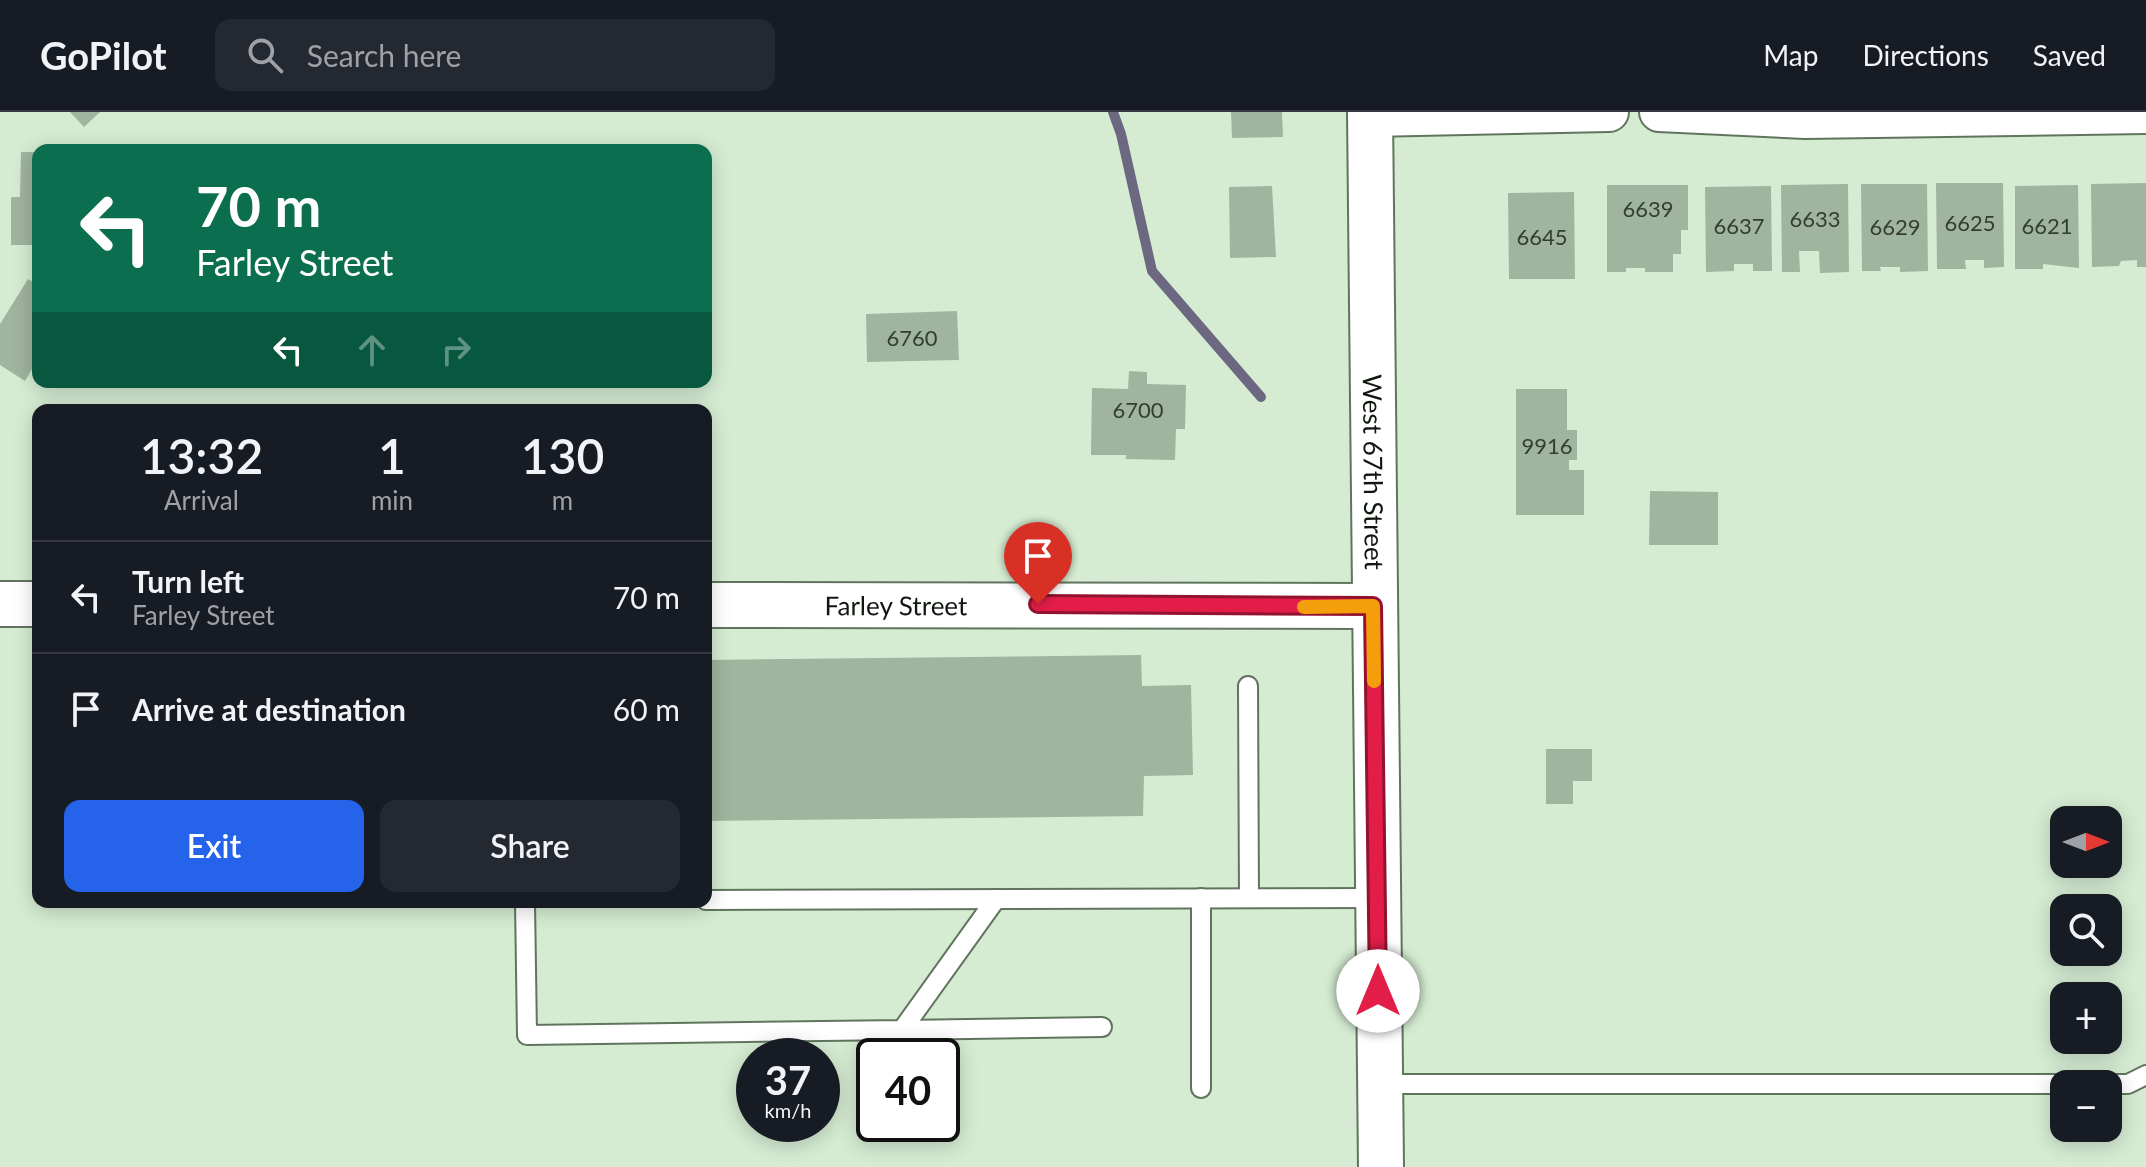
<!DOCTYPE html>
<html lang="en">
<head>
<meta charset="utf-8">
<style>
  body { margin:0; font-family:Lato,sans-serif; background:#242831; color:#f1f3f6; height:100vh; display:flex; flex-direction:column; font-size:30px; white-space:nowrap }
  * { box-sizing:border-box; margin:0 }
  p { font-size:26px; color:#9ea1a6 }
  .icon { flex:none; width:44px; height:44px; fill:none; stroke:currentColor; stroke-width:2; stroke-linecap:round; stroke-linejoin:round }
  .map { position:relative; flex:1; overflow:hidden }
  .details { position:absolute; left:32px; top:292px; width:680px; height:504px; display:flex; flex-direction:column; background:#171b24; border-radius:16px; box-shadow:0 4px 20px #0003 }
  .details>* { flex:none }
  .guide { position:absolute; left:32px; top:32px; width:680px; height:244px; border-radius:16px; box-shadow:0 4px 20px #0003; background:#0b6e4f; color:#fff; overflow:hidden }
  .needle { width:52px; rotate:90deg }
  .tools { position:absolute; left:2050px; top:694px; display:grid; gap:16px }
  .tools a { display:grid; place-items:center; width:72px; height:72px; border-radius:16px; background:#171b24; box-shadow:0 4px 20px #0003; font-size:40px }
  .speed { position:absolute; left:736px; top:926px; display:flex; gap:16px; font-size:40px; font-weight:700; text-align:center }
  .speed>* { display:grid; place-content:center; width:104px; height:104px; border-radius:50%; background:#171b24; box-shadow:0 4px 20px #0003; line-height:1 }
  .speed small { font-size:20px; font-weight:400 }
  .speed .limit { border:4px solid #111; border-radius:12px; background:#fff; color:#111 }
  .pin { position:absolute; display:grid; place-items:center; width:68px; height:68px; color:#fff; margin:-82px -34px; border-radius:50% 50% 50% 0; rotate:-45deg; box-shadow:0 0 8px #0007 }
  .pin .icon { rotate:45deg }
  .me { position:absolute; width:88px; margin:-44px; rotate:0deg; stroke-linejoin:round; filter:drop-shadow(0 0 6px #0008) }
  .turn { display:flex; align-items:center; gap:28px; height:168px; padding:0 32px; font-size:36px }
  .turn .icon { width:104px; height:104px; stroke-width:2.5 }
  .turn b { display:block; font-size:56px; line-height:68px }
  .lanes { display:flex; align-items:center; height:76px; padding:0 32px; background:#0003; justify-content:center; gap:40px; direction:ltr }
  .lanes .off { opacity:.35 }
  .eta { display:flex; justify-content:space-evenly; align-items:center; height:136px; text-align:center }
  .eta b { font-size:48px; font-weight:600; line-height:56px }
  .action { display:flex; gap:16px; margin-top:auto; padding:16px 32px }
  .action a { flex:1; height:92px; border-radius:16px; background:#2563eb; color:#fff; font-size:32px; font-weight:600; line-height:92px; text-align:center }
  .action a+a { background:#242831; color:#f1f3f6 }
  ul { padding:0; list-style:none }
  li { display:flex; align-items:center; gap:24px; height:112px; padding:0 32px; border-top:2px solid #363941 }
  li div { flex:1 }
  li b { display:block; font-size:30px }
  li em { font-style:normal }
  header { display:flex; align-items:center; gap:48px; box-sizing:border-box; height:112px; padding:0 40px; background:#171b24; border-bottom:2px solid #363941 }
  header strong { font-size:38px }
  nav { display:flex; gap:44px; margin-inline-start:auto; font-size:28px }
  .search { width:560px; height:72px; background:#242831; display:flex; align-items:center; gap:20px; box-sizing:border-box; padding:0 28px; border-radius:16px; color:#9ea1a6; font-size:30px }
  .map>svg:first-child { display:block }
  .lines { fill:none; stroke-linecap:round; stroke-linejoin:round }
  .stream { stroke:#6d6882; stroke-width:10 }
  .building { fill:#a0b59d }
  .lane-casing { stroke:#61755e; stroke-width:22 }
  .street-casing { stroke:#61755e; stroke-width:42 }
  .secondary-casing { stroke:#61755e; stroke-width:48 }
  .lane { stroke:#fff; stroke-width:18 }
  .street { stroke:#fff; stroke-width:38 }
  .secondary { stroke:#fff; stroke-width:44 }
  .route-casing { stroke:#92132f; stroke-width:20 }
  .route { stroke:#e11d48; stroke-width:14 }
  .slow { stroke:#f59e0b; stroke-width:14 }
  .labels { text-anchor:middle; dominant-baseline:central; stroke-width:6; stroke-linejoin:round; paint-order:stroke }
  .number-label { font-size:22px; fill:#333e32 }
  .street-label { font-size:26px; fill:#0f170e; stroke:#e2f9df }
</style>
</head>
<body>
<header>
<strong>GoPilot</strong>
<div class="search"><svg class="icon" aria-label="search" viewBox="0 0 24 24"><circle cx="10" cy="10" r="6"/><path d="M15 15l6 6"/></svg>Search here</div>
<nav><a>Map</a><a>Directions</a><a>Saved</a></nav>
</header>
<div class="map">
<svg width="2146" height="1055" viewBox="0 0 2146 1055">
  <rect width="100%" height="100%" fill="#d5ecd2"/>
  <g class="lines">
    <polyline class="stream" points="1113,0 1121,22 1152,159 1261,285"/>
  </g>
  <g class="building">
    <polygon points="70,0 100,0 84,15"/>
    <polygon points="1231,0 1282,0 1283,25 1232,26"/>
    <polygon points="21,40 38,40 38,133 11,133 11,85 20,85"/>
    <polygon points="1936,71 2003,71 2004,155 1984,156 1984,148 1965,148 1966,157 1937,157"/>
    <polygon points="2146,71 2146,155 2137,155 2137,148 2121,149 2119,154 2092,155 2091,72"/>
    <polygon points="1848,72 1849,160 1820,161 1819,139 1799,139 1800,160 1782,160 1781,73"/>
    <polygon points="1861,72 1927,72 1928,159 1900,160 1900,155 1880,155 1881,159 1862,159"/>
    <polygon points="1607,73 1688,73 1688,118 1681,118 1681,142 1673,142 1673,160 1645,160 1645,156 1626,156 1626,160 1607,160"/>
    <polygon points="2078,73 2079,156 2043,152 2043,157 2015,157 2015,74"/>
    <polygon points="1272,74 1276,145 1230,146 1229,75"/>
    <polygon points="1771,74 1772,159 1753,159 1753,152 1734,152 1734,159 1706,160 1705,75"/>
    <polygon points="1574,80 1575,167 1509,167 1508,81"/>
    <polygon points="28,167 38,173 38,247 25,269 0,253 0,212"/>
    <polygon points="957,199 959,248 867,250 866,202"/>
    <polygon points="1129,259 1147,260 1147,272 1186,273 1185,317 1176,317 1175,348 1126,347 1126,343 1091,343 1092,276 1128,277"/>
    <polygon points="1516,277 1567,277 1567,318 1577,318 1577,348 1569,348 1569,358 1584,358 1584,403 1516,403"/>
    <polygon points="1650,379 1718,380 1718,433 1649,433"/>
    <polygon points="1141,543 1142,574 1191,573 1193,663 1144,664 1143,704 706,709 706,548"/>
    <polygon points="1546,637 1592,637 1592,669 1573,669 1573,692 1546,692"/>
  </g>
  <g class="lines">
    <g class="lane-casing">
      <g id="lane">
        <polyline points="1248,574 1249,786"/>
        <polyline points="1201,786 1201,976"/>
        <polyline points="706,788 1378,786"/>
        <polyline points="525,790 527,923 902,918 996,787"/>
        <polyline points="902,918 1102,915"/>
        <polyline points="1379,972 2064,972"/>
        <polyline points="2075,972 2128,972 2146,963"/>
      </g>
    </g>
    <g class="street-casing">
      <g id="street">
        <polyline points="1659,0 1805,7 2146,2"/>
        <polyline points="1370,5 1609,0"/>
      </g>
    </g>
    <g class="secondary-casing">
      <g id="secondary">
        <path id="s1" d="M1370 0 1381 1055"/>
        <polyline points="0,492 38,492"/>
        <path id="s2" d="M706 493 1373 494"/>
      </g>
    </g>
    <use href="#lane" class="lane"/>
    <use href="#street" class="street"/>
    <use href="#secondary" class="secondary"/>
  </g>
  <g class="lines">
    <g class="route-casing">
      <polyline id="route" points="1038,492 1373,494 1378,879"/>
    </g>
    <use href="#route" class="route"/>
    <polyline class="slow" points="1304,495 1373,494 1374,569"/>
  </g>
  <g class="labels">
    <g class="number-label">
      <text x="1648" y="96">6639</text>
      <text x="1815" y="106">6633</text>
      <text x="1970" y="110">6625</text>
      <text x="1739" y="113">6637</text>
      <text x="2047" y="113">6621</text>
      <text x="1895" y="114">6629</text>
      <text x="1542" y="124">6645</text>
      <text x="912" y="225">6760</text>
      <text x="1138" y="297">6700</text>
      <text x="1547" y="333">9916</text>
    </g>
    <g class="street-label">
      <text stroke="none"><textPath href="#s1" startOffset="360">West 67th Street</textPath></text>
      <text stroke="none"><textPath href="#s2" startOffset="190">Farley Street</textPath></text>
    </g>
  </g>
</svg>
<div class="tools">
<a><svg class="needle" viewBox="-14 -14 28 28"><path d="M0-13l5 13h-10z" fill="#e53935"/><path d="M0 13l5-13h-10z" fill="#9ea1a6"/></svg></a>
<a><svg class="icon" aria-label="search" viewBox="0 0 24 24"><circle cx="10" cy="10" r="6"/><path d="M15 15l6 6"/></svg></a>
<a>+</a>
<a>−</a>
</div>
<div class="speed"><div>37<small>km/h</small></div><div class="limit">40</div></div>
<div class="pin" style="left:1038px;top:492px;background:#d93025"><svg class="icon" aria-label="arrive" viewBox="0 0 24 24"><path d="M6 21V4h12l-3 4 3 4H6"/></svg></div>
<svg class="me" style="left:1378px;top:879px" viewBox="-20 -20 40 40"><circle r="19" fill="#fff"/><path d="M0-13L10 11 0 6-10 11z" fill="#e11d48"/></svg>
<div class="guide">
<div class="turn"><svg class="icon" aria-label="left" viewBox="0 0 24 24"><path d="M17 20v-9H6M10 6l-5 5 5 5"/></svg><div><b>70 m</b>Farley Street</div></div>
<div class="lanes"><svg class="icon" aria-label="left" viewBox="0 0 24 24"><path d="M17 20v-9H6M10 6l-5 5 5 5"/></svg><svg class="icon off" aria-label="ahead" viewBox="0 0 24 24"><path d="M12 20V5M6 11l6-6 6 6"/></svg><svg class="icon off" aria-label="right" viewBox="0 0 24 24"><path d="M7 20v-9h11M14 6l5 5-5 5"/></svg></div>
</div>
<section class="details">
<div class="eta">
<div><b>13:32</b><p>Arrival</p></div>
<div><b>1</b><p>min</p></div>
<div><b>130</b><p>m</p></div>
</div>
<ul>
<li><svg class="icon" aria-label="left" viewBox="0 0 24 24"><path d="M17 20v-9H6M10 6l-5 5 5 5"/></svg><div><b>Turn left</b><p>Farley Street</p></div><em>70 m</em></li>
<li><svg class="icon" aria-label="arrive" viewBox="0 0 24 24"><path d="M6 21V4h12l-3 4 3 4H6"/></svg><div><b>Arrive at destination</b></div><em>60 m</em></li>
</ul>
<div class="action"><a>Exit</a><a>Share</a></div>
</section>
</div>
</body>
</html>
